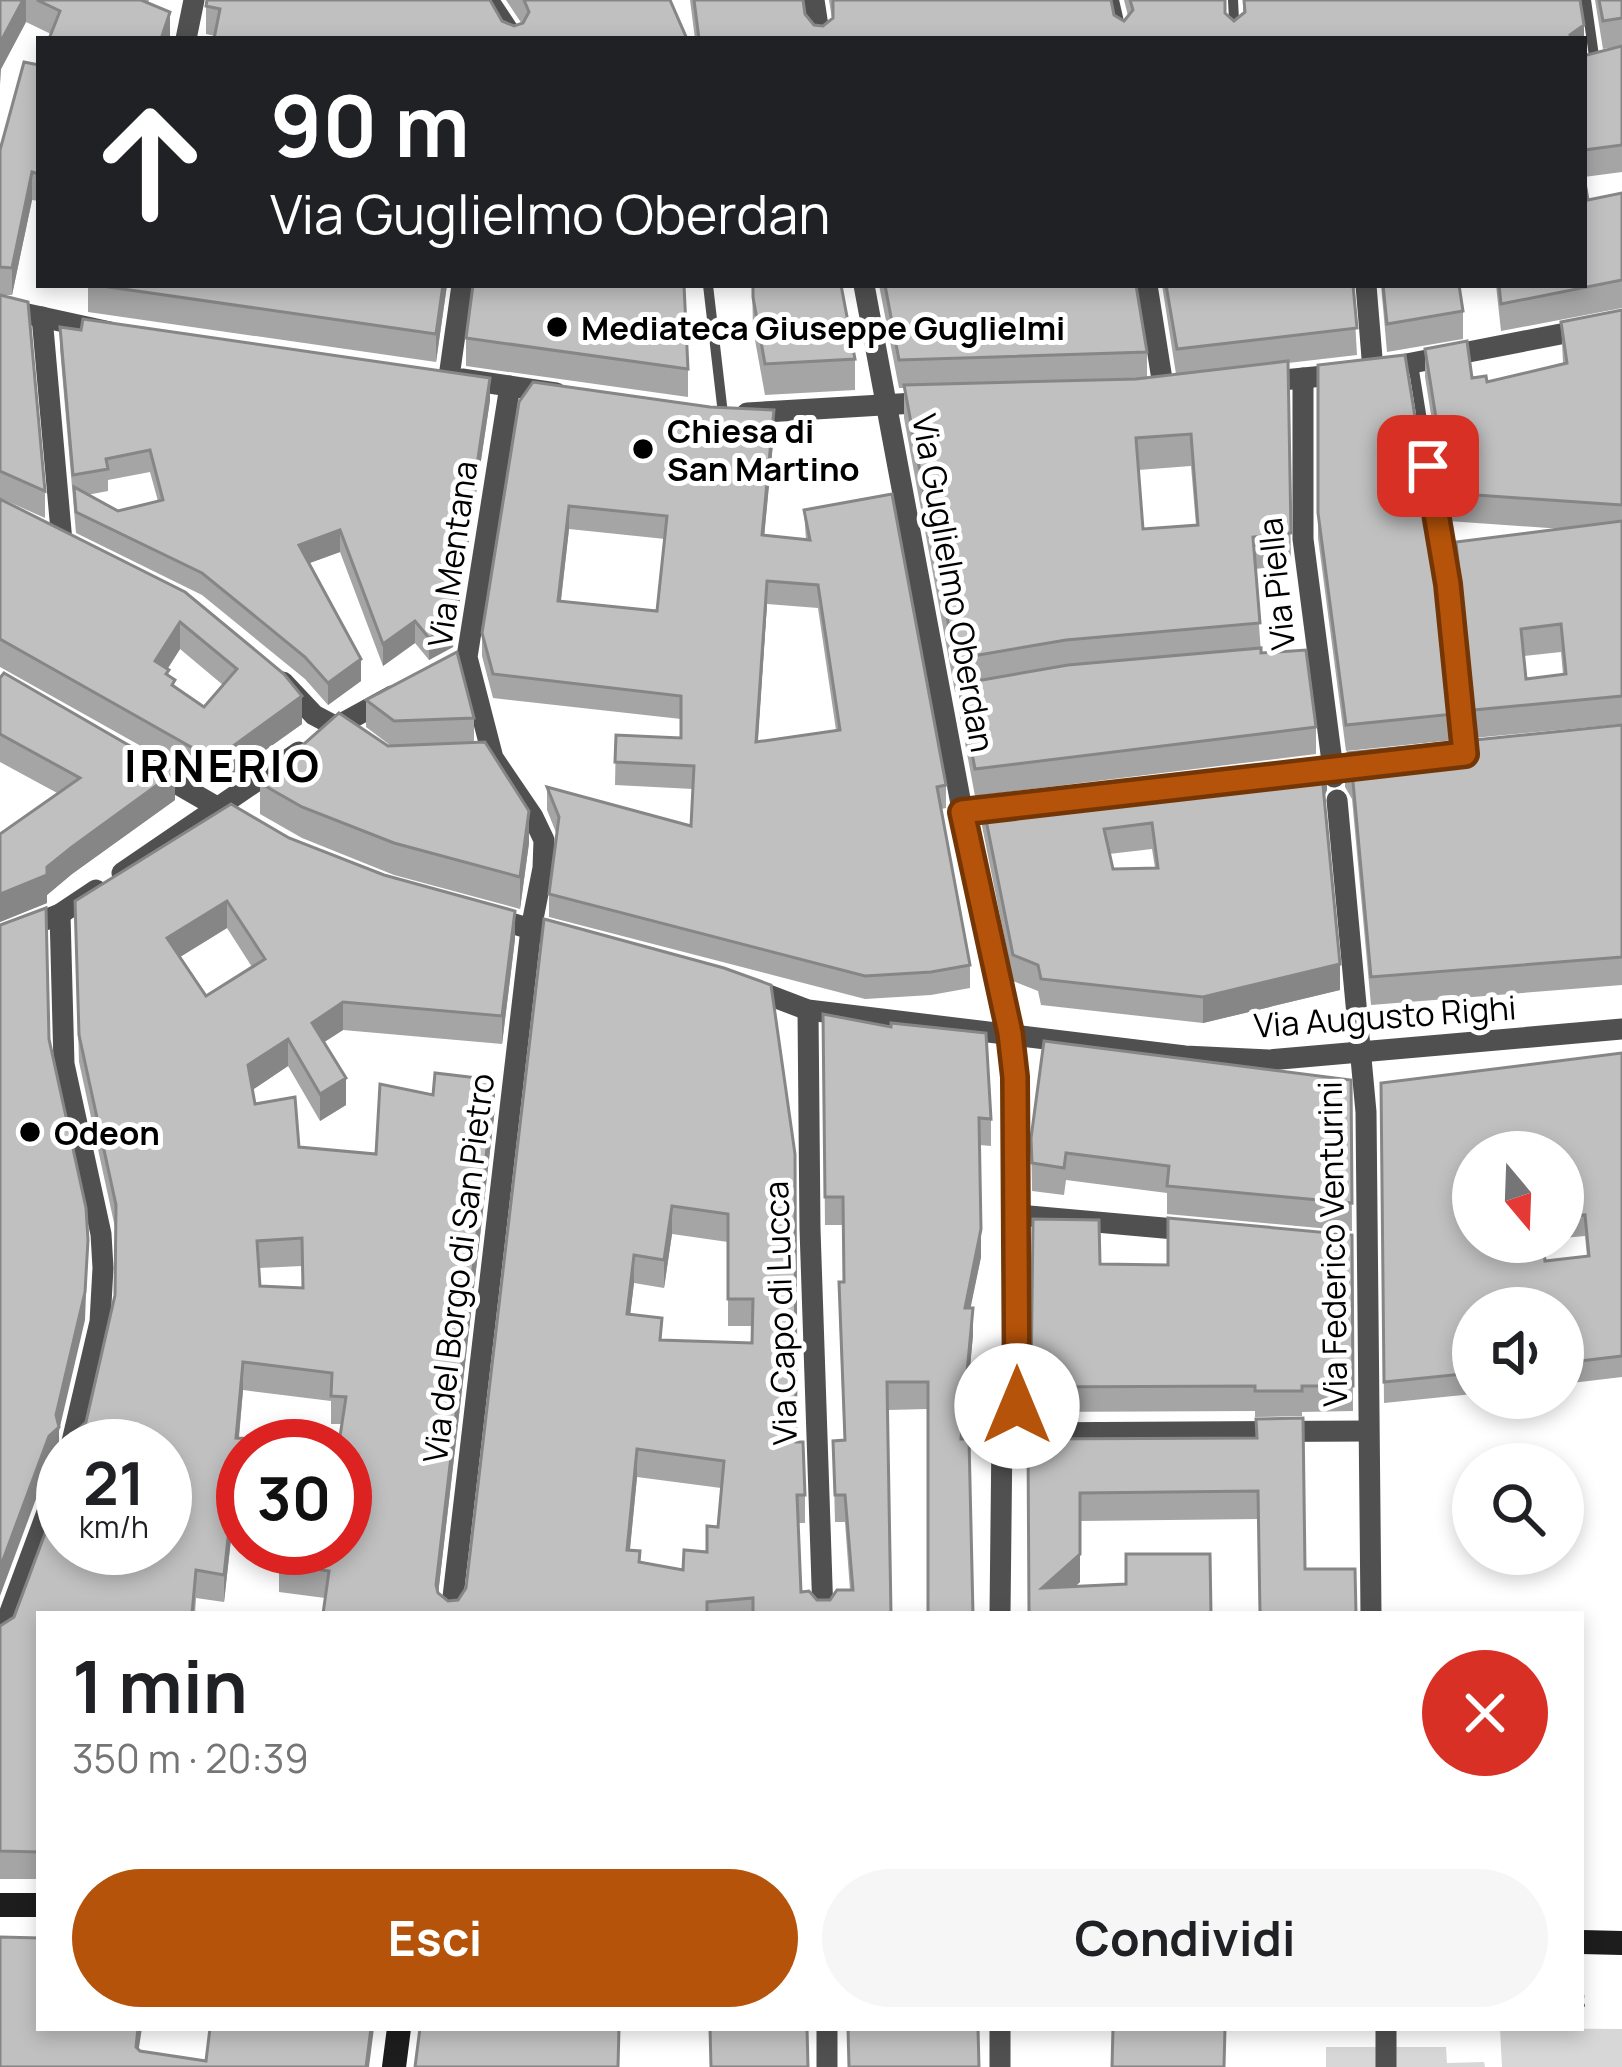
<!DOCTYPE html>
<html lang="it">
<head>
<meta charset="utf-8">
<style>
  body { margin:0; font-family:Manrope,sans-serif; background:#f6f6f6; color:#202124; height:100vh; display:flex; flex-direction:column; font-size:45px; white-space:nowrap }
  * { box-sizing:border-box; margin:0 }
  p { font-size:39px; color:#757577 }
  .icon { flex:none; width:66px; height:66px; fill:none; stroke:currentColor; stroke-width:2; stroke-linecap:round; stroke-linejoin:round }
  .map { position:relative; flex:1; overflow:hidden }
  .panel { position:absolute; left:36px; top:1611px; width:1548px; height:420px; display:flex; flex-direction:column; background:#fff; border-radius:0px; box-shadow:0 6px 18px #0003 }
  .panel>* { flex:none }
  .banner { position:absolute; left:36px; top:36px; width:1551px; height:252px; border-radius:0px; box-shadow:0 6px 18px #0003; background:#202124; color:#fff; overflow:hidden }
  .needle { width:78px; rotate:161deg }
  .buttons { position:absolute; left:1452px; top:1131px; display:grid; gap:24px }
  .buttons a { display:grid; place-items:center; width:132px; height:132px; border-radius:50%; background:#fff; box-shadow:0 6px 18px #0003; font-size:60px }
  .speed { position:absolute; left:36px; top:1419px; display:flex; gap:24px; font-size:60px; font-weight:700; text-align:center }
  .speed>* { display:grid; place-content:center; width:156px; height:156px; border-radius:50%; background:#fff; box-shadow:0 6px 18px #0003; line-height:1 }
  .speed small { font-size:30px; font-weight:400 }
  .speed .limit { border:18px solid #d22; background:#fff; color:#111 }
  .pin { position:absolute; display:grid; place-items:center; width:102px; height:102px; color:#fff; margin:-51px; border-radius:24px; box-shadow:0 6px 18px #0006 }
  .me { position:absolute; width:132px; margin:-66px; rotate:0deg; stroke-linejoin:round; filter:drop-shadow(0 0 9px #0008) }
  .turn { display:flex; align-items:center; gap:42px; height:252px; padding:0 36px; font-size:54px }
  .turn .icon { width:156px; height:156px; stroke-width:2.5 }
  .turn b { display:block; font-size:84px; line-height:102px }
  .round { display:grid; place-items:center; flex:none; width:126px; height:126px; border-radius:63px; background:#f6f6f6 }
  .headline { display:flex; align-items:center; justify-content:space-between; height:204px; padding:0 36px }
  h1 { font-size:72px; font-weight:700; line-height:90px }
  .primary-button { display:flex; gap:24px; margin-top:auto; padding:24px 36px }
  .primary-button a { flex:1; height:138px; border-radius:72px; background:#b45309; color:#fff; font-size:48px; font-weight:700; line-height:138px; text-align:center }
  .primary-button a+a { background:#f6f6f6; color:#202124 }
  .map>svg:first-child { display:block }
  .green { fill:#d7d7d7 }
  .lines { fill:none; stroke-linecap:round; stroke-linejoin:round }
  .path { stroke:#727272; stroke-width:4.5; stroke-dasharray:3 6; stroke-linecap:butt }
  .lane { stroke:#505050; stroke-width:10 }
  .street { stroke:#505050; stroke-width:21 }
  .secondary { stroke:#1d1d1d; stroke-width:24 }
  .wall { fill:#a5a5a5; fill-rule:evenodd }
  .shaded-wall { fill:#868686 }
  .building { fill:#c0c0c0; stroke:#868686; stroke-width:3; fill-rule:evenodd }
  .route-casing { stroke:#753606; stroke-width:30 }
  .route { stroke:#b45309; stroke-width:21 }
  .poi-dot { fill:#000; stroke:#fff; stroke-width:4.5 }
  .labels { text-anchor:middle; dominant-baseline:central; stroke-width:10; stroke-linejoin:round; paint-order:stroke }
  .poi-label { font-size:33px; font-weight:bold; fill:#000; stroke:#fff; text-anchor:start }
  .street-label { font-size:33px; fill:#000; stroke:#fff }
  .district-label { font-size:45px; font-weight:bold; letter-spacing:3px; fill:#000; stroke:#fff }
</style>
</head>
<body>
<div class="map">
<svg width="1622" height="2067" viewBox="0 0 1622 2067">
  <rect width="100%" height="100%" fill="#fff"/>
  <g class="green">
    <polygon points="1500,2028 1622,2029 1622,2067 1502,2067"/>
    <polygon points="1326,2047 1446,2047 1447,2063 1484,2062 1485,2067 1326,2067"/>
  </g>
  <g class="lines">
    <polyline class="path" points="1582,1995 1583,2010"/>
    <g class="lane">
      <polyline points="1114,0 1123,39"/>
      <polyline points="1233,0 1235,39"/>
      <polyline points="1586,0 1595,63"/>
      <polyline points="708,285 723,414"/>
      <polyline points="1413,364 1448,583 1465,751"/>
    </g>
    <g class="street">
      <polyline points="488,0 514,39"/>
      <polyline points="814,0 820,39"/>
      <polyline points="186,39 194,0"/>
      <polyline points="864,285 983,922 1010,1033 1018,1215 1017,1406 1002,1433 1000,1614"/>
      <polyline points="1147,285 1164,392"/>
      <polyline points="1366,285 1373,370"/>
      <polyline points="0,308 110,332"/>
      <polyline points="42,317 62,542"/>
      <polyline points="1381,369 1622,322"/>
      <polyline points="449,377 462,285"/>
      <polyline points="1303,378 1303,539 1334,777"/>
      <polyline points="462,379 556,393"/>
      <polyline points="1262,382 1344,374"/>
      <polyline points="747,413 932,402"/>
      <polyline points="283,682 314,715 352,735"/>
      <polyline points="330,730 392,696"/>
      <polyline points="151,769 243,822"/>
      <polyline points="1301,771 1372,763"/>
      <polyline points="1337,800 1366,1112 1371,1614"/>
      <polyline points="122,873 299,752"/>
      <polyline points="60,914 64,1064 101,1234 103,1268 100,1322 71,1446"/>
      <polyline points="490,917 569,940"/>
      <polyline points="0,938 60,914 96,890"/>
      <polyline points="750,988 808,1010 1185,1056 1269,1060 1622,1029"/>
      <polyline points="808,1010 810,1229 823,1614"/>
      <polyline points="1018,1215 1197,1231"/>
      <polyline points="1002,1433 1368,1431"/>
      <polyline points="451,1614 531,929 543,868 544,840 533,817 493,758 467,657 510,386"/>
      <polyline points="0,1639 63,1469"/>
      <polyline points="1000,2028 1000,2067"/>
      <polyline points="1386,2028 1386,2067"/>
      <polyline points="827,2067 827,2028"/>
    </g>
    <g class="secondary">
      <polyline points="0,1905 39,1905"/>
      <polyline points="1581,1942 1622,1943"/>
      <polyline points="394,2067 399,2028"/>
    </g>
  </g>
  <g class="wall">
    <polygon points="0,0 149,0 148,3 170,39 51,34 26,22 1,69 1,84"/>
    <polygon points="506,0 670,0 687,39 215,36 206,34 206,6 502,21 514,26 522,24"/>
    <polygon points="690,0 803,0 805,14 814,25 823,26 832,19 829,0 1111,0 1114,15 1124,21 1128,16 1124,0 1225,0 1225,13 1234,21 1243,13 1243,0 1580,0 1584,39 695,39"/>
    <polygon points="1595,0 1622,0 1622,46 1603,49"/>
    <polygon points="1622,46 1622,172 1584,177 1584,54 1587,55"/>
    <polygon points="39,65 39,201 32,200 12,295 0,295 0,150"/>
    <polygon points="1622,193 1622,308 1501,331 1496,285 1584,285 1588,200"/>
    <polygon points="88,285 447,285 436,362 88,312"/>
    <polygon points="752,285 855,359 855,390 765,395 753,329"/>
    <path d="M879 285H1136L1147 352V378L1176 374 1162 285H1353L1357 355 1288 363 1291 565 1255 569 1261 653 1316 727V754L975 796 959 711V691L955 692 904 418V388H899ZM1191 466 1196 525 1143 529 1138 470Z"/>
    <polygon points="1381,285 1459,285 1463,311 1463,339 1387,352"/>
    <polygon points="0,295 45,491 45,518 0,498"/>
    <path d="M1622 310V724L1473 738 1456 569V542L1562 529 1448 521 1425 377V349L1472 378 1487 382 1563 363 1561 322ZM1561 652 1563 675 1526 679 1524 656Z"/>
    <path d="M60 327 490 400 453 647 429 660 415 643 383 666 340 552 309 563 361 681 328 705 305 679 202 595 76 533 60 349ZM150 472 158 501 118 511 87 495 108 491V480Z"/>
    <polygon points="466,338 688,369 688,397 466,366"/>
    <polygon points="1318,365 1454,714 1454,740 1346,751 1318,538"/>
    <path d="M519 402 774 433 764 536 806 540 804 510 946 785V808L941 809 970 965V988L931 995 865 999 549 917V894L557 835 547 810V787L691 826 693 789 615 785 616 735 681 738V719L493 698 482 656V633ZM569 529 665 539 657 611 561 601ZM767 604 818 608 836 730 758 742Z"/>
    <path d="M0 499 185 592 302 724 214 787 0 667ZM180 649 223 685 204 707 175 687 169 676 167 669Z"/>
    <polygon points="0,678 175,800 72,874 47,895 47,903 0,922 0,834 59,794 0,762"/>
    <polygon points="366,700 474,718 474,743 529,843 520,909 394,875 302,838 260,814 260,783 391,746 366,727"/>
    <polygon points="1622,725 1622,985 1371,1005 1352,799 1345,787 1345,760"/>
    <path d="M1327 790 1324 796 1340 990 1203 1023 1041 1005 1038 991 1013 981 982 826V800ZM1152 849 1155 868 1113 869 1109 854Z"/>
    <path d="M289 838 515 939 502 1044 343 1030 324 1042 346 1105 320 1121 288 1066 252 1090 255 1104 299 1147 376 1154 495 1108 438 1594 448 1601 458 1600 466 1588 724 968 805 1495V1523H798L801 1592 817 1600H830L850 1590 845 1522H835L833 1441 844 1440 839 1310V1282H844L843 1225H825L823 1014 991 1119V1146L980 1145 981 1257 970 1308 973 1335 963 1439 973 1614 928 1409 888 1410 891 1614H323L325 1598 279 1592V1564L345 1446H243V1494L226 1493 225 1511 231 1539 224 1602 196 1598 195 1614H39V1879H0V1626L14 1617 165 1446H75V1433L86 1422 115 1295 116 1232 79 1062 75 928ZM227 928 252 967 206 996 180 957ZM672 1234 728 1242V1326H752V1343L662 1340 630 1314 634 1283 664 1288ZM302 1266V1288L260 1286 259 1268ZM243 1390 331 1401V1424H342L339 1443 239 1438ZM637 1477 721 1488 718 1527 707 1552 683 1570 640 1562 630 1550Z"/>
    <path d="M1622 1053V1377L1563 1384V1308H1473V1394L1384 1403 1381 1083ZM1473 1152H1563V1238L1585 1236 1587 1257 1545 1261Z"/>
    <polygon points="1351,1080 1352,1231 1167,1214 1167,1193 1066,1180 1064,1195 1032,1191 1031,1138"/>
    <polygon points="1033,1219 1100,1264 1168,1265 1352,1235 1353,1411 1302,1412 1302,1416 1255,1417 1255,1411 1031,1412"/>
    <polygon points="1256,1438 1305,1569 1260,1614 1258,1519 1080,1521 1080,1582 1076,1586 1211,1614 1029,1614 1028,1439"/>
  </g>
  <g class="shaded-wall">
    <polygon points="23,0 26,0 26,22 1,69 0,85 0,43"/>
    <polygon points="170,12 170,39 161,39"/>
    <polygon points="1584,25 1584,39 1570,39 1570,35"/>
    <polygon points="32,172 32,200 12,295 12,268"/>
    <polygon points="443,285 447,285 436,362 436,334"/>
    <polygon points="490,378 490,400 453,647 429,660 429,638"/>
    <polygon points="774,410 774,433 762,559 762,535"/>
    <polygon points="569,506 569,529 558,624 558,601"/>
    <polygon points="340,530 340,552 299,567 299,545"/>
    <polygon points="767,581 767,604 756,765 756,742"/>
    <polygon points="415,621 415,643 383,666 383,644"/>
    <polygon points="180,622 180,649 155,689 155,661"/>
    <polygon points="361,659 361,681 328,705 328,683"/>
    <polygon points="302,696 302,724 214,787 214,760"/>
    <polygon points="1327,764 1327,790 1322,801 1322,775"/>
    <polygon points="175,772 175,800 72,874 47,895 47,903 0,922 0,894 47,867 72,847"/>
    <polygon points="529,811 529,843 520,909 520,877"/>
    <polygon points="227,901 227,928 167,965 167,938"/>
    <polygon points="515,911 515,939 502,1044 502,1016"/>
    <polygon points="1340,964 1340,990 1203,1023 1203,997"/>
    <polygon points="343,1002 343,1030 312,1050 312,1023"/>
    <polygon points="288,1039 288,1066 248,1093 248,1065"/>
    <polygon points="346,1078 346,1105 320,1121 320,1094"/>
    <polygon points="495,1080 495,1108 436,1612 436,1585"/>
    <polygon points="672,1206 672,1234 664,1288 664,1260"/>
    <polygon points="981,1229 981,1257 965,1335 965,1308"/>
    <polygon points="88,1240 85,1320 59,1431 59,1455 49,1464 0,1596 0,1568 56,1415"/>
    <polygon points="634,1255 634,1283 627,1341 627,1314"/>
    <polygon points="973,1308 973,1335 961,1467 961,1439"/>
    <polygon points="243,1362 243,1390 236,1466 236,1438"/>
    <polygon points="637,1449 637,1477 627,1577 627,1550"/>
    <polygon points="231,1511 231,1539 224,1602 224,1575"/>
    <polygon points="1080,1554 1080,1582 1043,1614 1042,1588"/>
    <polygon points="138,2028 142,2028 136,2067 136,2047"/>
    <polygon points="371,2028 374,2028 369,2067 366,2067"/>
  </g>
  <g class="building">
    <polygon points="0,0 23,0 0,43"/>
    <polygon points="37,0 141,0 170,12 161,39 49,39 60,11"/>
    <polygon points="207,0 490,0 502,21 514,26 523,23 529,12 524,0 670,0 687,39 214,39 220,9 206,6"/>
    <polygon points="694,0 803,0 805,14 814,25 823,26 833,18 833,0 1111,0 1114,15 1124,21 1133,10 1130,0 1225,0 1225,13 1234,21 1245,12 1244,0 1580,0 1584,25 1570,35 1571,39 699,39"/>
    <polygon points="1599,0 1622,0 1622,18 1603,21"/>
    <polygon points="1622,46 1622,145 1584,150 1584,54 1587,55"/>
    <polygon points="24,62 39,65 39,174 32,172 12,268 0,267 0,150"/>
    <polygon points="1584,177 1588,200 1622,193 1622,280 1501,304 1499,285 1584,285"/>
    <polygon points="95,285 443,285 436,334"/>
    <polygon points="473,285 684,285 688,369 466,338"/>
    <polygon points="753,285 841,285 855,359 765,364 753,297"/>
    <polygon points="885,285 1136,285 1147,352 899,360"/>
    <polygon points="1166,285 1353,285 1357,328 1177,349"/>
    <polygon points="1383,285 1459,285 1463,311 1387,324"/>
    <polygon points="0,295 28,302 45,491 0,471"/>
    <polygon points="1622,310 1622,505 1448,493 1425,349 1467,341 1472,378 1486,376 1487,382 1567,363 1561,322"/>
    <polygon points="83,319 490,378 453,625 429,638 415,621 383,644 340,530 299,545 361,659 328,683 305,657 202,573 76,512 74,487 118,511 163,500 150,450 106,459 108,469 73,475 60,327 81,330"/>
    <polygon points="1405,355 1436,547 1454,714 1346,725 1318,513 1318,365"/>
    <path d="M1288 361 1291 533 1253 537 1260 623 1066 640 955 659 904 385 1136 379ZM1191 434 1198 525 1143 529 1136 438Z"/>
    <path d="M533 382 710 407 774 410 762 535 810 540 804 510 892 494 946 785 937 787 970 965 931 972 865 976 549 894 559 817 547 787 691 826 694 766 615 762 616 735 681 738V696L493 674 482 633 519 402ZM569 506 667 516 657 611 558 601ZM767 581 818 585 840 730 756 742Z"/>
    <path d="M0 499 185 592 284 674 302 696 214 760 0 639ZM180 622 237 669 204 707 172 685 175 680 166 674 169 670 155 661Z"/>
    <path d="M1622 521V696L1473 710 1456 542ZM1561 624 1566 674 1526 679 1521 629Z"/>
    <polygon points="1261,648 1261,653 1306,650 1316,727 975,769 959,684 1068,665"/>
    <polygon points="457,652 474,718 394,721 366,700"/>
    <polygon points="4,673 175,772 72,847 47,867 47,875 0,894 0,834 80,778 0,734 0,678"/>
    <polygon points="339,713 388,746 485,742 529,811 520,877 394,843 302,807 260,783"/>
    <polygon points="1622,725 1622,957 1371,977 1352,771 1345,760 1348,753"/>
    <path d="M1321 758 1327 764 1322 775 1340 964 1203 997 1041 979 1038 965 1013 955 982 800ZM1152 823 1158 868 1113 869 1104 829Z"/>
    <path d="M231 804 289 838 384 875 515 911 502 1016 343 1002 312 1023 346 1078 320 1094 288 1039 248 1065 255 1104 295 1097 299 1147 376 1154 380 1084 433 1095 435 1073 495 1080 436 1585 438 1593 448 1601 458 1600 466 1588 544 919 724 968 771 985 795 1154 796 1442H803L805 1495H797L801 1592 809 1591 817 1600H830L837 1590H853L845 1495H835L833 1441 845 1440 839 1282H844L843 1197H825L823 1014 891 1027V1023L986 1033 991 1119 979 1118 981 1229 965 1308H973L961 1439H969L973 1614H928V1382H887L891 1614H753V1598L707 1602V1614H323L329 1571 279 1564 281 1548H345V1446H243V1467L226 1465 224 1511H231L224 1575 196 1570 192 1614H39V1852L0 1851V1626L14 1617 63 1485V1548H165V1446H77L75 1433 86 1422 115 1295 116 1205 79 1035 75 901ZM227 901 265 959 206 996 167 938ZM672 1206 728 1214V1299H753L752 1343 660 1340 662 1318 627 1314 634 1255 664 1260ZM302 1238 303 1288 260 1286 257 1241ZM243 1362 332 1373 331 1396 346 1397 339 1443 236 1438ZM637 1449 724 1461 718 1527 707 1526V1552L684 1550 683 1570 639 1562 640 1551 627 1550Z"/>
    <polygon points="46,908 49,1039 86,1208 88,1240 85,1292 56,1415 59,1427 49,1436 0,1568 0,925"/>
    <polygon points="1044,1041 1351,1080 1352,1203 1167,1186 1169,1166 1066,1153 1064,1168 1032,1163 1031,1138"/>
    <path d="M1622 1053V1356L1563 1363V1308H1473V1373L1384 1382 1381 1083ZM1473 1152H1563V1217L1585 1215 1589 1256 1545 1261 1543 1242H1473Z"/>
    <polygon points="1168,1218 1352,1235 1353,1386 1302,1386 1302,1391 1255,1391 1255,1386 1031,1387 1033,1219 1099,1220 1100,1264 1168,1265"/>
    <polygon points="1303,1418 1305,1569 1355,1569 1356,1614 1260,1614 1258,1491 1080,1493 1080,1554 1042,1588 1126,1584 1126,1554 1210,1554 1211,1614 1029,1614 1028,1439 1257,1438 1256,1419"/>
    <polygon points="0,1937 39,1938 39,2028 138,2028 136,2047 140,2051 206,2061 210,2028 371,2028 366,2067 0,2067"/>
    <polygon points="420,2028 619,2028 618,2067 415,2067"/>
    <polygon points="710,2028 807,2028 808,2067 711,2067"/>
    <polygon points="848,2028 978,2028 979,2067 849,2067"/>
    <polygon points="1113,2028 1225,2028 1224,2067 1112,2067"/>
  </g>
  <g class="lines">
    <g class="route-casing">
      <polyline id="route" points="1017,1406 1015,1077 1010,1033 962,812 1465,754 1448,584 1428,466"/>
    </g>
    <use href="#route" class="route"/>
  </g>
  <g class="poi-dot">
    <circle cx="557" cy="327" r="12"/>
    <circle cx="643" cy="449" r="12"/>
    <circle cx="30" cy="1132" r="12"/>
  </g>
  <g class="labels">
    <g class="poi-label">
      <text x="581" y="327">Mediateca Giuseppe Guglielmi</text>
      <text x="667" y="430">Chiesa di<tspan x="667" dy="38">San Martino</tspan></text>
      <text x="54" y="1132">Odeon</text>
    </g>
    <g class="street-label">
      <text transform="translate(452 554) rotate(-82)">Via Mentana</text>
      <text transform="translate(954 583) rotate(80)">Via Guglielmo Oberdan</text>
      <text transform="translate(1276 584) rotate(-96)">Via Piella</text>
      <text transform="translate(1385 1016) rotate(-4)">Via Augusto Righi</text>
      <text transform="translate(1332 1244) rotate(-91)">Via Federico Venturini</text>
      <text transform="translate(458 1268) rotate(-83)">Via del Borgo di San Pietro</text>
      <text transform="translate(780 1313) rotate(-92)">Via Capo di Lucca</text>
    </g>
    <g class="district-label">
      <text x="223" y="765">IRNERIO</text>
    </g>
  </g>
</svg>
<div class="buttons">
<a><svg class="needle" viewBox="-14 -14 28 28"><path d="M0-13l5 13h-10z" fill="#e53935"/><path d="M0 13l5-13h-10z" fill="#757577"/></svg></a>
<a><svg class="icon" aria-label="sound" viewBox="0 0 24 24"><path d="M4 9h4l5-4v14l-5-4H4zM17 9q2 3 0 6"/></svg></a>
<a><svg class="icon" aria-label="search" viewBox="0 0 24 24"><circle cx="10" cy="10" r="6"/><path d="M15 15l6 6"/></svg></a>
</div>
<div class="speed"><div>21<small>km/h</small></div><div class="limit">30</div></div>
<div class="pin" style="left:1428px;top:466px;background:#d93025"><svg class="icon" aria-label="arrive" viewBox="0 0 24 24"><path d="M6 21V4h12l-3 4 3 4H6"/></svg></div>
<svg class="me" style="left:1017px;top:1406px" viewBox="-20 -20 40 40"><circle r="19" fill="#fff"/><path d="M0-13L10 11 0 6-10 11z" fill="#b45309"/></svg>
<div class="banner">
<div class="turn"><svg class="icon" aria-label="ahead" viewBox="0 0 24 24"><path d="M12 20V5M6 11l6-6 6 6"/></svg><div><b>90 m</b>Via Guglielmo Oberdan</div></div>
</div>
<section class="panel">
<div class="headline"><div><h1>1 min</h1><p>350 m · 20:39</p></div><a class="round" style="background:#d93025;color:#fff"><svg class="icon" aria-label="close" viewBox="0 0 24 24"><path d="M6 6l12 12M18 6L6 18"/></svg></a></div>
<div class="primary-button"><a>Esci</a><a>Condividi</a></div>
</section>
</div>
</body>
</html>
